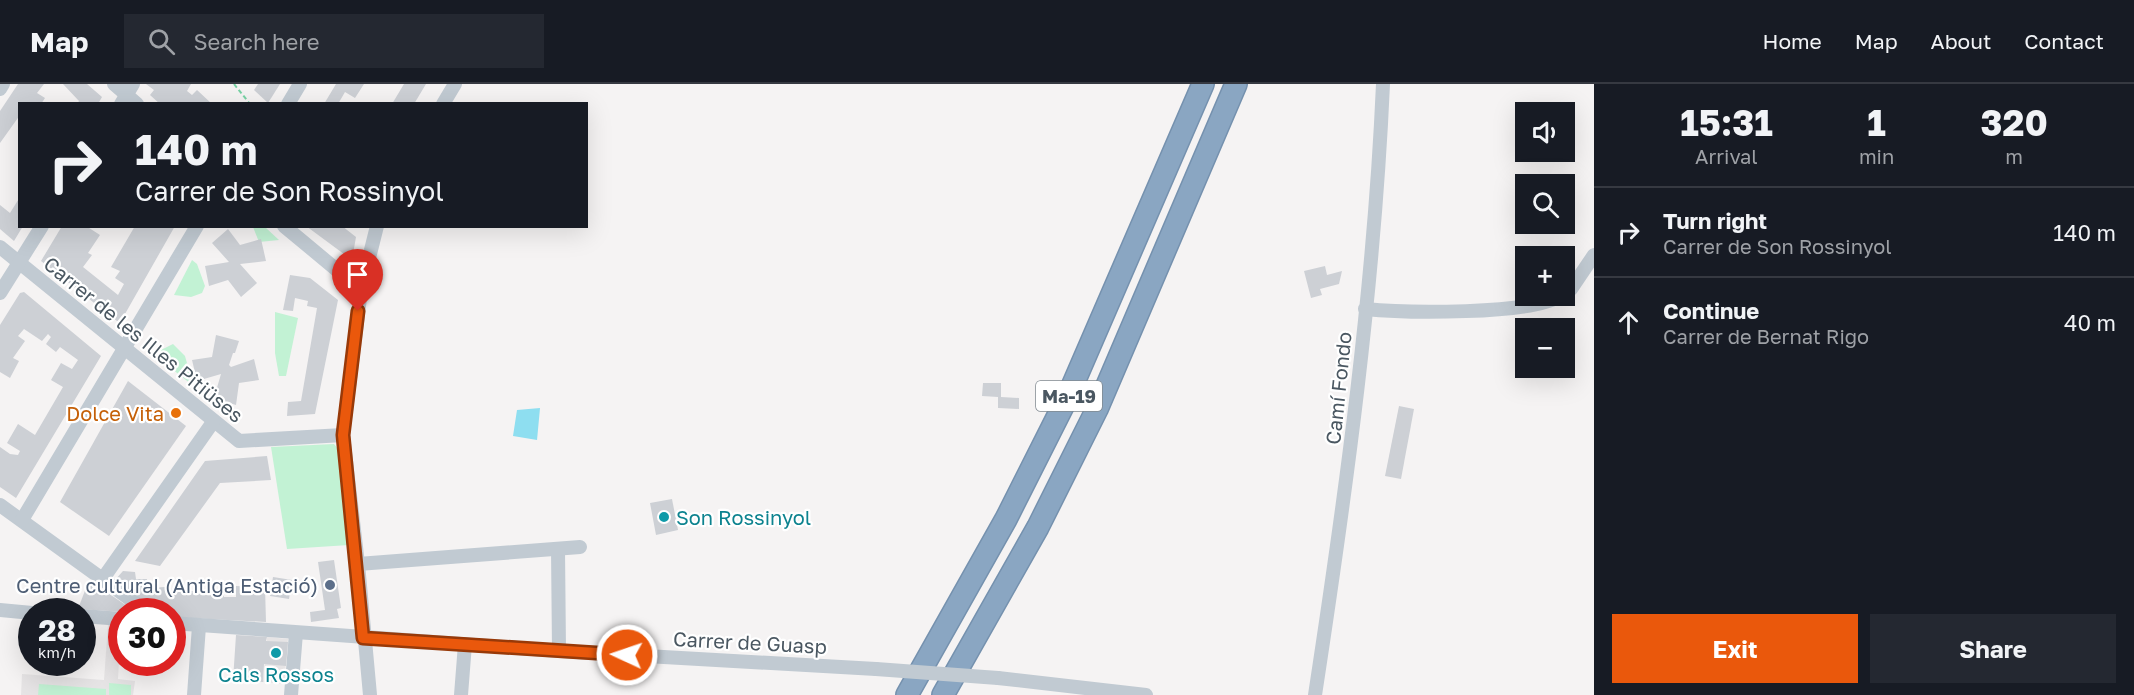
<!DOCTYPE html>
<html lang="en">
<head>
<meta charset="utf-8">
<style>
  body { margin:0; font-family:"Golos Text",sans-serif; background:#242831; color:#f1f3f6; height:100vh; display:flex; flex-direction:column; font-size:22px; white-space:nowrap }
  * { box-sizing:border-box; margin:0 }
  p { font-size:20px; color:#9ea1a6 }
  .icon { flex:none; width:33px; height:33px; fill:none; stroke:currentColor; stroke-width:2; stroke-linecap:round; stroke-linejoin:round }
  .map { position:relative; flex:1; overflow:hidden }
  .panel { display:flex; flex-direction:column; background:#171b24; width:540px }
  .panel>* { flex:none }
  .guide { position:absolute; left:18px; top:18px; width:570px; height:126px; border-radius:0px; box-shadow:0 6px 24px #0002; background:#171b24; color:#f1f3f6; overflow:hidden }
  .fabs { position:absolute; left:1515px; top:18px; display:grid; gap:12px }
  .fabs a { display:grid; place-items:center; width:60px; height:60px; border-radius:0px; background:#171b24; box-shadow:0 6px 24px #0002; font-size:30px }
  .speed { position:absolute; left:18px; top:514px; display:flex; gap:12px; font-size:30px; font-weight:700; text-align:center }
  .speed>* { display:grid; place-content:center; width:78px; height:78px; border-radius:50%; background:#171b24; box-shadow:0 6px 24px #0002; line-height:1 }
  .speed small { font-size:15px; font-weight:400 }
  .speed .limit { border:9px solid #d22; background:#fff; color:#111 }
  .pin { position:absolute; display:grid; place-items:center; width:51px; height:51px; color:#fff; margin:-62px -26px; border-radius:50% 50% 50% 0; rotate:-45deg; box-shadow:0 0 6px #0007 }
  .pin .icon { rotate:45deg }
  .me { position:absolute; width:66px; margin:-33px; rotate:273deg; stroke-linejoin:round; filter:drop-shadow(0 0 4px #0008) }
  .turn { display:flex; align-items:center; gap:21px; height:126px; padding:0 18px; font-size:27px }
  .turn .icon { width:78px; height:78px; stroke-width:2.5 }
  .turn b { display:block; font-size:42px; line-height:51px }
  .eta { display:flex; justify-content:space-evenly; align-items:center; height:102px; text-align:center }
  .eta b { font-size:36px; font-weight:700; line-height:42px }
  .cta { display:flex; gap:12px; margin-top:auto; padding:12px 18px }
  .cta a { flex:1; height:69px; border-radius:0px; background:#ea580c; color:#fff; font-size:24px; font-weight:700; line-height:69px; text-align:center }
  .cta a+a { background:#242831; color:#f1f3f6 }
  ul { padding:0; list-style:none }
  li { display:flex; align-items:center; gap:18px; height:90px; padding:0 18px; border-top:2px solid #363941 }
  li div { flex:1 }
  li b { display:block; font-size:22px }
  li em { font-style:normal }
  header { display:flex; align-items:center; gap:36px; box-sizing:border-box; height:84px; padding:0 30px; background:#171b24; border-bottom:2px solid #363941 }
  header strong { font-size:28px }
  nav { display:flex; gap:33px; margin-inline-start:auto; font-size:21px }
  .search { width:420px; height:54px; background:#242831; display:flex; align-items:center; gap:15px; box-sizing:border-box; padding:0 21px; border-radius:0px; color:#9ea1a6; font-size:22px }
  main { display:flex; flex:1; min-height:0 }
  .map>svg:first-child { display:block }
  .education { fill:#e6e4e5 }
  .green { fill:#c2f2d4 }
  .water { fill:#8edef0 }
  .building { fill:#cdd0d5 }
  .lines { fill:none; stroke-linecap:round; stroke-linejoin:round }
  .highway-casing { stroke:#7591ae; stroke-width:24 }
  .path { stroke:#78d2a4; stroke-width:2; stroke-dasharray:4.5 3; stroke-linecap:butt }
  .minor { stroke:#c1cad2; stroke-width:14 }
  .highway { stroke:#8aa6c2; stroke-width:21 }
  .minor-bridge { stroke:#c1cad2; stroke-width:14 }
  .route-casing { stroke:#983908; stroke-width:15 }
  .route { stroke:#ea580c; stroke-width:10 }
  .food-dot { fill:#e8710a; stroke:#fff; stroke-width:2 }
  .culture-dot { fill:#0f9aa8; stroke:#fff; stroke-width:2 }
  .service-dot { fill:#5c6f8a; stroke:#fff; stroke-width:2 }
  .labels { text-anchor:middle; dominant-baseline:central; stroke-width:4.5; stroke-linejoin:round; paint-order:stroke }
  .shield { fill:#fff; stroke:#808990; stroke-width:1.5 }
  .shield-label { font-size:18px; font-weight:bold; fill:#4a5761 }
  .street-label { font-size:20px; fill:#4a5761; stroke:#fff }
  .food-label { font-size:20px; fill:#c56008; stroke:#fff; text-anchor:end }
  .culture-label { font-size:20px; fill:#0d838f; stroke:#fff; text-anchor:start }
  .service-label { font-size:20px; fill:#4e5e75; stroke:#fff; text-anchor:end }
</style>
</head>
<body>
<header>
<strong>Map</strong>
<div class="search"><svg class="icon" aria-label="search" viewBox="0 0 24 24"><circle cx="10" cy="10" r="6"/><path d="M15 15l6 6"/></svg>Search here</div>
<nav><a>Home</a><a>Map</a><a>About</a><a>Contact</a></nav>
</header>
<main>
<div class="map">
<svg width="1594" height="611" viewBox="0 0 1594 611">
  <rect width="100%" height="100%" fill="#f5f3f3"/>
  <g class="education">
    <polygon points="108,541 121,542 118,595 135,597 133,611 21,611 22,590 104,596"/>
    <polygon points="267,553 288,555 284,600 263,598"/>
  </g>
  <g class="green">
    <polygon points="253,143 265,143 279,156 259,158"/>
    <polygon points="192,176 197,180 205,202 202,209 191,213 174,211"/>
    <polygon points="275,228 298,234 286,292 279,292 275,269"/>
    <polygon points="173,260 185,272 192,297 191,300 153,270"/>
    <polygon points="334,360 338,365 349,461 287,465 271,363"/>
    <polygon points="109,599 131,601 131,611 109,611"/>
    <polygon points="39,600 106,605 106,611 38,611"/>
  </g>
  <polygon class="water" points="540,324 537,356 513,352 517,326"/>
  <g class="building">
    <polygon points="18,0 44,0 37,9 45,14 41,20 20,20 20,31 0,59 0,27"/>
    <polygon points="63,0 87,0 102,13 98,20 77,20 79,17"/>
    <polygon points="146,0 191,0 187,7 192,11 197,6 212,20 160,20 150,11 154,6"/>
    <polygon points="258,0 280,0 268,19 254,6"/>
    <polygon points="336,0 364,0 355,14 345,8 338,20 324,20"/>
    <polygon points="404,0 426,0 414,20 392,20"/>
    <polygon points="20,113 20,142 23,142 14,157 0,145 0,121 10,129"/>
    <polygon points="62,142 86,142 100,151 88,169 92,171 83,183 118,211 124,200 115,194 120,187 111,183 135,142 175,142 121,237 117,237 41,177"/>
    <polygon points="306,142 342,142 356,153 352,176"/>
    <polygon points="228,145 240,161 261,155 266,177 240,180 257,199 241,213 228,196 209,202 205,182 229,178 212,159"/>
    <polygon points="1325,182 1327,191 1342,187 1339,200 1320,205 1322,211 1311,214 1304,187"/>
    <polygon points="290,191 310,194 338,216 315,330 287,332 288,318 301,317 317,224 307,222 308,217 295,214 293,227 283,226"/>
    <polygon points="24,208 101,272 16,414 0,403 0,363 10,370 18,371 20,367 7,359 18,340 35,351 63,303 51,296 61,279 72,285 78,276 60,263 56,268 46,260 51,253 48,250 42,257 24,245 18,252 25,257 13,274 19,277 10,294 0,288 0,241 20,209"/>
    <polygon points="216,251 239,257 235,269 233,269 229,281 231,283 254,275 259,296 239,299 236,321 214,314 221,290 197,297 192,276 212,273"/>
    <polygon points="128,297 186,342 109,452 60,418"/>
    <polygon points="983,299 1001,299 1001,313 1019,314 1019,325 998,324 998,313 982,312"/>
    <polygon points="1399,322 1414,325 1401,395 1385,392"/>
    <polygon points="267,372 271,396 220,399 160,482 135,477 205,377"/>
    <polygon points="672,415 678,446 656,451 650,419"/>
    <polygon points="334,476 341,524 337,525 339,534 311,538 310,528 325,526 318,478"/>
    <polygon points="123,487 135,488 136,495 147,495 148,504 165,503 165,507 224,507 224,513 236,513 236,502 265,503 266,538 172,533 172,528 159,528 114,497"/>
    <polygon points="273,493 292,496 289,515 270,512"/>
    <polygon points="89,496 127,522 125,528 78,525"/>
    <polygon points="236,551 267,553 266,557 288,558 286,582 264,580 263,598 233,596"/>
  </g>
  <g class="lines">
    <g class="highway-casing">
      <g id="highway">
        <polyline points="907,611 1006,435 1068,312 1203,0"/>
        <polyline points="943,611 1038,443 1097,325 1236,0"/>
      </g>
    </g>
    <polyline class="path" points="234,0 250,20"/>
    <g class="minor">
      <polyline points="114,0 137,20"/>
      <polyline points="0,5 3,0"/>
      <polyline points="121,20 133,0"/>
      <polyline points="288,20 300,0"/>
      <polyline points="443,20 455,0"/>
      <polyline points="284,142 361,206"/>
      <polyline points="0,163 239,357 343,351"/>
      <polyline points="0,209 42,142"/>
      <polyline points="1564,209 1571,205 1594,171"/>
      <path d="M1365 225C1405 229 1529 231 1560 212"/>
      <polyline points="0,421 148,528"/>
      <polyline points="22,436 197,142"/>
      <polyline points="558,465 559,567"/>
      <polyline points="358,480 343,351 361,206 377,142"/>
      <polyline points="102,496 213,338"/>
      <polyline points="0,526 32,529"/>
      <polyline points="82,532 122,535"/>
      <polyline points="172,539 559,567 876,585"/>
      <polyline points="998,594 1146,611"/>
      <polyline points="194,611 199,542"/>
      <polyline points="291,611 296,549"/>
      <polyline points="370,611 358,480 580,463"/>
      <polyline points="461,611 465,560"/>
      <path d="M1315 611C1346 408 1374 205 1383 0"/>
    </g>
    <use href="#highway" class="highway"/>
    <polyline class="minor-bridge" points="876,585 998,594"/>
  </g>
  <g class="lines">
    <g class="route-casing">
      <polyline id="route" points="358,227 343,351 363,554 627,571"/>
    </g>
    <use href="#route" class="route"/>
  </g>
  <circle class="food-dot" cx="176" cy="329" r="6"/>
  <g class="culture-dot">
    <circle cx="664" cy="433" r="6"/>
    <circle cx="276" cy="569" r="6"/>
  </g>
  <circle class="service-dot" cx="330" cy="501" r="6"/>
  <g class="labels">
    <rect class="shield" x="1036" y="297" width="66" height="30" rx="4.5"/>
    <g class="shield-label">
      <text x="1069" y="312">Ma-19</text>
    </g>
    <g class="street-label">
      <text transform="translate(144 255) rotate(39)">Carrer de les Illes Pitiüses</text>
      <text transform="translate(1338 304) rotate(-84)">Camí Fondo</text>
      <text transform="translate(750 558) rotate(3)">Carrer de Guasp</text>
    </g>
    <g class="food-label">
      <text x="164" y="329">Dolce Vita</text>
    </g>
    <g class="culture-label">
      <text x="676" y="433">Son Rossinyol</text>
      <text x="276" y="590" text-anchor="middle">Cals Rossos</text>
    </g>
    <g class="service-label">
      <text x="318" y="501">Centre cultural (Antiga Estació)</text>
    </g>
  </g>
</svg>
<div class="fabs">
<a><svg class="icon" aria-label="sound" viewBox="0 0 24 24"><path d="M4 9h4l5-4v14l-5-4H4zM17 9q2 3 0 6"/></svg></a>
<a><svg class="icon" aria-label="search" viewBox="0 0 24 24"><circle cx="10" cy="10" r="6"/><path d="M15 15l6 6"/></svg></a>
<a>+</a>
<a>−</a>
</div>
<div class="speed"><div>28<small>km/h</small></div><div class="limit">30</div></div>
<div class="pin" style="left:358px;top:227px;background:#d93025"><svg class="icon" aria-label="arrive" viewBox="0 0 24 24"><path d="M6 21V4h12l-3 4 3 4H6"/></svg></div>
<svg class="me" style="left:627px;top:571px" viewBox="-20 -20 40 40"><circle r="17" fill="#ea580c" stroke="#fff" stroke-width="3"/><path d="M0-11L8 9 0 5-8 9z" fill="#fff"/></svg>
<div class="guide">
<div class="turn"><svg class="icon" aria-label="right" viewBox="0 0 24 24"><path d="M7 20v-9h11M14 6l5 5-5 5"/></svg><div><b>140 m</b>Carrer de Son Rossinyol</div></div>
</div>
</div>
<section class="panel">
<div class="eta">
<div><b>15:31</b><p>Arrival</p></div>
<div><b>1</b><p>min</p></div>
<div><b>320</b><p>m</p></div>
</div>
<ul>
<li><svg class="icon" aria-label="right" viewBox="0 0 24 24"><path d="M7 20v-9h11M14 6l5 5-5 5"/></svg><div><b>Turn right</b><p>Carrer de Son Rossinyol</p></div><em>140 m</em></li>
<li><svg class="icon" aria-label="ahead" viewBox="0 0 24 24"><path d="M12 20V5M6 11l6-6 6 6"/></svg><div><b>Continue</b><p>Carrer de Bernat Rigo</p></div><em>40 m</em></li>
</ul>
<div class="cta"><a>Exit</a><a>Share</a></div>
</section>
</main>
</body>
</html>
